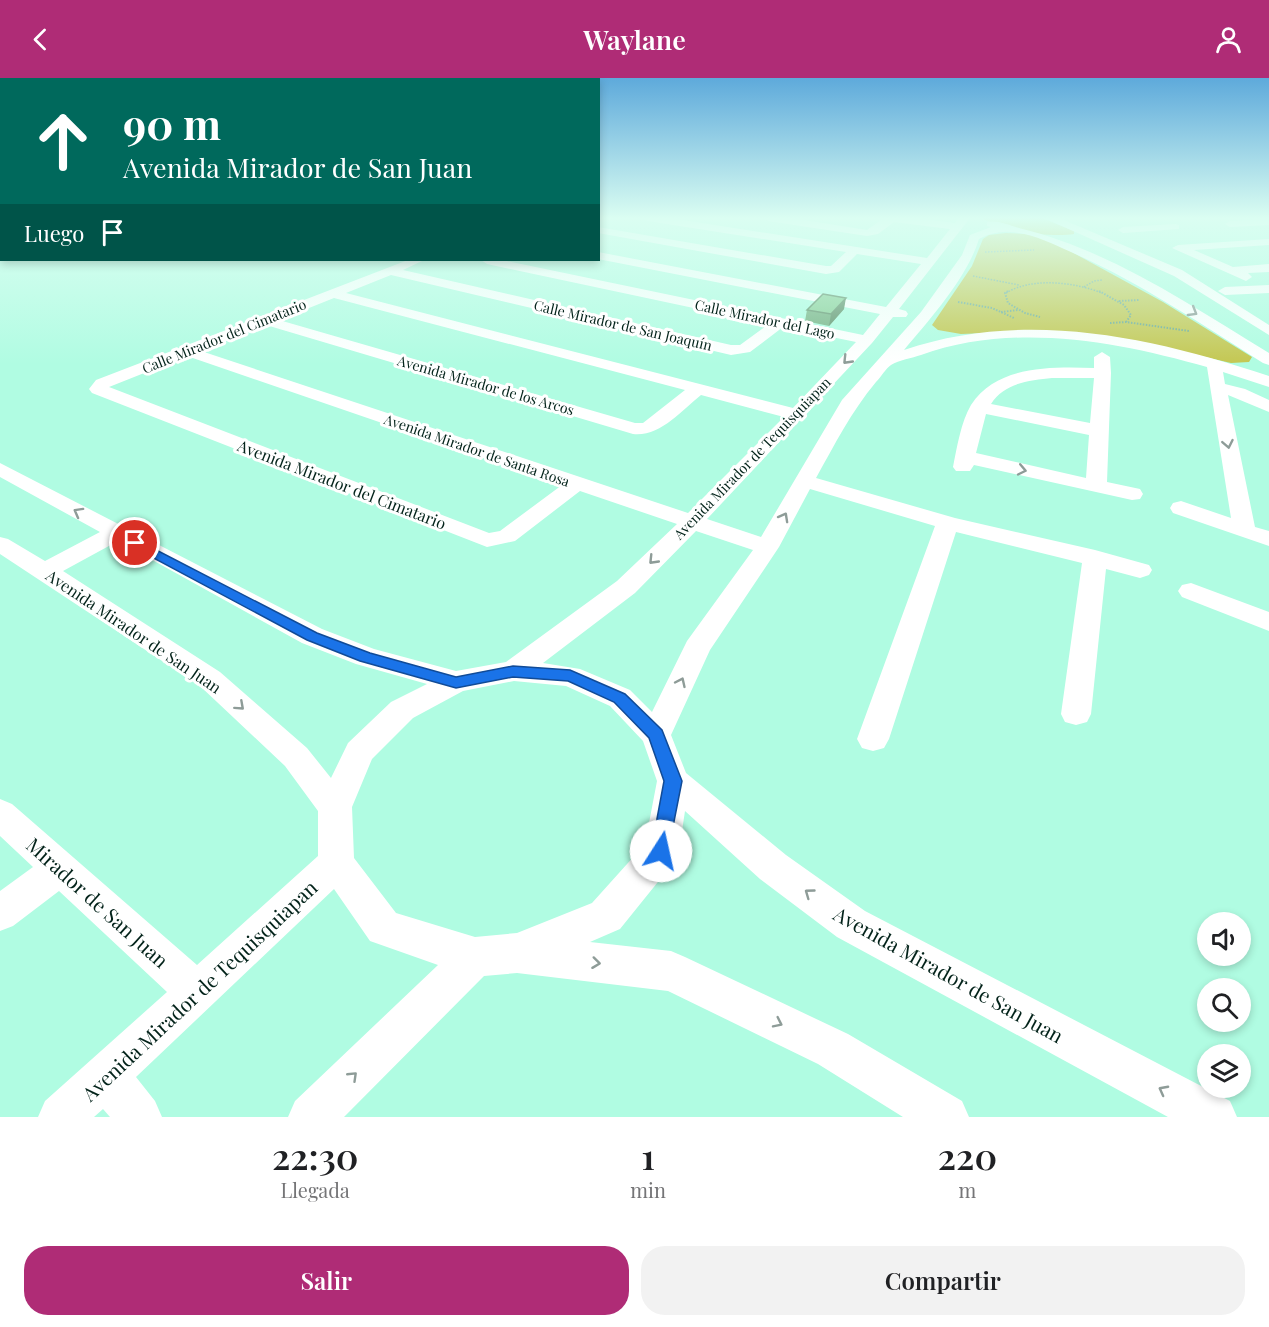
<!DOCTYPE html>
<html lang="es">
<head>
<meta charset="utf-8">
<style>
  body { margin:0; font-family:"Playfair Display",serif; background:#f2f2f2; color:#202124; height:100vh; display:flex; flex-direction:column; font-size:22px; white-space:nowrap }
  * { box-sizing:border-box; margin:0 }
  p { font-size:20px; color:#757577 }
  .icon { flex:none; width:33px; height:33px; fill:none; stroke:currentColor; stroke-width:2; stroke-linecap:round; stroke-linejoin:round }
  .map { position:relative; height:1039px; overflow:hidden }
  .sheet { display:flex; flex-direction:column; background:#fff; flex:1 }
  .sheet>* { flex:none }
  .banner { position:absolute; left:0px; top:0px; width:600px; height:183px; box-shadow:0 3px 9px #0003; background:#00695c; color:#fff; overflow:hidden }
  .tools { position:absolute; left:1197px; top:834px; display:grid; gap:12px }
  .tools a { display:grid; place-items:center; width:54px; height:54px; border-radius:50%; background:#fff; box-shadow:0 3px 9px #0003; font-size:30px }
  .pin { position:absolute; display:grid; place-items:center; width:51px; height:51px; color:#fff; margin:-26px; border:3px solid #fff; border-radius:50%; box-shadow:0 2px 6px #0007 }
  .me { position:absolute; width:66px; margin:-33px; rotate:10deg; stroke-linejoin:round; filter:drop-shadow(0 0 4px #0008) }
  .turn { display:flex; align-items:center; gap:21px; height:126px; padding:0 24px; font-size:27px }
  .turn .icon { width:78px; height:78px; stroke-width:2.5 }
  .turn b { display:block; font-size:42px; line-height:51px }
  .then { display:flex; align-items:center; height:57px; padding:0 24px; background:#0003; gap:12px; font-size:22px }
  .eta { display:flex; justify-content:space-evenly; align-items:center; height:102px; text-align:center }
  .eta b { font-size:36px; font-weight:600; line-height:42px }
  .button { display:flex; gap:12px; margin-top:auto; padding:12px 24px }
  .button a { flex:1; height:69px; border-radius:24px; background:#af2c76; color:#fff; font-size:24px; font-weight:600; line-height:69px; text-align:center }
  .button a+a { background:#f2f2f2; color:#202124 }
  header { display:flex; justify-content:space-between; align-items:center; height:78px; padding:0 24px; background:#af2c76; color:#fff; font-size:27px; font-weight:600 }
  .map>svg:first-child { display:block }
  .green { fill:#c4c752 }
  .lines { fill:none; stroke-linecap:round; stroke-linejoin:round }
  .path-far1 { stroke:#6eaa96; stroke-width:1.5; stroke-dasharray:1.5 1.5; stroke-linecap:butt }
  .path { stroke:#6eaa96; stroke-width:2; stroke-dasharray:1.5 1.5; stroke-linecap:butt }
  .minor { fill:#fff; fill-rule:evenodd }
  .wall { fill:#76b284 }
  .shaded-wall { fill:#60916b }
  .building { fill:#89cf99; stroke:#60916b; stroke-width:1.5 }
  .oneway { stroke:#8e9c98 }
  .route { fill:#1a73e8; stroke:#114b97; stroke-width:1.5 }
  .labels { text-anchor:middle; dominant-baseline:central; stroke-width:6; stroke-linejoin:round; paint-order:stroke }
  .far-street-label { font-size:14px; fill:#03231a; stroke:#fff }
  .street-label { font-size:16px; fill:#03231a; stroke:#fff }
  .near-street-label { font-size:20px; fill:#03231a; stroke:#fff }
</style>
</head>
<body>
<header><svg class="icon" aria-label="back" viewBox="0 0 24 24"><path d="M15 5l-7 7 7 7"/></svg>Waylane<svg class="icon" aria-label="person" viewBox="0 0 24 24"><circle cx="12" cy="8" r="4"/><path d="M4 21q1-7 8-7t8 7"/></svg></header>
<div class="map">
<svg width="1269" height="1039" viewBox="0 0 1269 1039">
  <rect width="100%" height="100%" fill="#b0fce2"/>
  <g class="green">
    <path d="M982 140H1042L1074 153V156C1050 160 1004 153 982 140Z"/>
    <polygon points="1006,155 1026,156 1048,161 1163,224 1252,279 1249,284 1231,285 1183,274 1035,253 961,256 938,252 932,247 972,188 983,161 989,157"/>
  </g>
  <g class="lines">
    <g class="path-far1">
      <polyline points="985,174 1034,172"/>
      <polyline points="973,198 1019,207"/>
      <polyline points="1084,209 1094,203 1102,202"/>
      <path d="M1006 215C1032 199 1074 204 1102 215"/>
    </g>
    <g class="path">
      <polyline points="1008,213 1005,215 1008,225 1025,235 1040,239"/>
      <polyline points="1099,213 1124,227 1131,237 1126,244"/>
      <polyline points="1119,223 1139,222"/>
      <polyline points="958,224 992,230 1014,240"/>
      <polyline points="1001,234 1018,232"/>
      <polyline points="1110,245 1126,244 1189,253"/>
    </g>
    <g class="minor">
      <path d="M643 140H670L927 180 950 151 894 144 878 156 867 158 768 143 763 140H791L867 152 884 140H916L955 145 959 140H970L899 231 906 233 908 236 906 239H893L872 265 707 441 761 459 842 322 921 234 962 177 970 157 991 149 987 148V144C997 142 1009 147 1019 150 1110 172 1190 227 1269 275V287L1263 285C1201 246 1139 204 1071 174 1053 166 1031 155 1010 154 1000 153 988 156 979 161 967 200 930 241 904 272 1025 231 1151 259 1269 298V309L1223 294 1225 306 1245 311 1269 322V334L1228 317 1255 449 1269 453V468L1173 435 1170 430 1173 425 1181 423 1231 440 1207 289C1116 263 1013 244 921 277 912 280 899 282 891 287 886 290 881 299 876 304 851 334 835 366 816 400L955 440 1095 472 1149 487 1152 492 1149 497 1140 500 1106 491 1091 636 1087 644 1076 647 1065 644 1061 636 1082 485 956 454 889 661 884 670 873 673 862 670 857 661 935 448 810 411 779 469 710 572 671 657 686 695 786 777 865 833 1230 1023 1237 1039H1168L837 859 760 801 685 733 679 773 674 784 620 851 590 864 671 873 685 879 848 956 962 1023 969 1039H903L818 986 668 913 517 895 484 898 344 1039H288L295 1023 438 887 370 863 334 811 136 999 155 1023 162 1039H110L103 1031 94 1039H38L45 1023 167 914 59 813 13 848 0 853V813L33 789 0 758V721L12 726 197 887 318 778V733L285 688 200 608 0 476V459L8 461 45 483 100 454 0 399V385L322 551 374 571 456 593 506 584 617 503 677 446 580 413 515 463 487 469 92 315 89 311 96 302 408 182H424L403 192 731 267H740L769 246 487 186 481 182H502L863 257 880 236 598 181V174L886 229 921 186 857 176 839 194 826 196 598 155V149L826 188H831L846 174 648 143ZM391 197 731 277 750 274 783 249 856 264 793 330 346 215ZM334 220 685 312 643 345H635L279 242ZM266 247 633 356C660 359 681 333 701 317L784 339 688 435 201 273ZM187 278 562 407 500 453 489 455 109 309ZM696 453 753 472 687 563 652 634 630 612 580 591 543 585 635 515ZM118 463 302 565 356 586 427 606 391 624 348 665 331 700 307 670 220 594 63 493ZM514 603 566 608 610 628 643 663 657 703 645 766 592 825 517 855 475 859 396 835 354 780 352 729 372 681 413 640 463 613Z"/>
      <polygon points="1044,140 1059,140 1182,192 1269,247 1269,257 1174,198"/>
      <polygon points="1269,141 1269,147 1230,149 1225,146 1230,143"/>
      <polygon points="1175,146 1179,147 1179,151 1123,155 1118,152 1123,149"/>
      <polygon points="0,148 2,148 0,155"/>
      <polygon points="1269,161 1269,167 1194,172 1233,189 1269,186 1269,194 1248,195 1252,199 1246,203 1172,170 1178,167"/>
      <polygon points="1269,207 1269,215 1225,217 1218,213 1225,209"/>
      <path d="M1102 274 1110 279 1111 295 1107 404 1140 411 1143 416 1140 421 1132 422 974 387 970 393H956L953 389C957 369 961 344 971 327 997 287 1051 289 1094 290V279ZM1052 300H1094L1090 345 991 326C1004 305 1030 302 1052 300ZM986 336 1089 357 1086 400 976 375Z"/>
      <polygon points="1191,505 1269,534 1269,553 1182,519 1178,513 1182,507"/>
    </g>
  </g>
  <polygon class="wall" points="844,231 829,248 805,243 807,232"/>
  <polygon class="shaded-wall" points="846,220 844,231 829,248 831,236"/>
  <polygon class="building" points="823,216 846,220 831,236 807,232"/>
  <defs><path id="oneway-chevron" d="M-2-3.5L2.5 0L-2 3.5" fill="none" stroke-width="1.6" stroke-linecap="round" stroke-linejoin="round" transform="scale(1.5)"/></defs>
  <g class="oneway">
    <use href="#oneway-chevron" transform="translate(1193 234) rotate(31)"/>
    <use href="#oneway-chevron" transform="translate(847 282) rotate(134)"/>
    <use href="#oneway-chevron" transform="translate(1228 366) rotate(79)"/>
    <use href="#oneway-chevron" transform="translate(1022 392) rotate(12)"/>
    <use href="#oneway-chevron" transform="translate(78 434) rotate(-151)"/>
    <use href="#oneway-chevron" transform="translate(784 439) rotate(-61)"/>
    <use href="#oneway-chevron" transform="translate(653 482) rotate(134)"/>
    <use href="#oneway-chevron" transform="translate(681 604) rotate(-65)"/>
    <use href="#oneway-chevron" transform="translate(240 628) rotate(42)"/>
    <use href="#oneway-chevron" transform="translate(809 815) rotate(-144)"/>
    <use href="#oneway-chevron" transform="translate(596 885) rotate(7)"/>
    <use href="#oneway-chevron" transform="translate(778 945) rotate(26)"/>
    <use href="#oneway-chevron" transform="translate(353 998) rotate(-44)"/>
    <use href="#oneway-chevron" transform="translate(1163 1012) rotate(-152)"/>
  </g>
  <linearGradient id="sky" x2="0" y2="1"><stop stop-color="#5eaadb"/><stop offset="0.49" stop-color="#dbfef2"/><stop offset="1" stop-color="#dbfef2" stop-opacity="0"/></linearGradient>
  <rect width="1269" height="286" fill="url(#sky)"/>
  <polygon class="route" points="135,461 317,555 370,575 456,599 513,588 570,592 625,616 662,652 682,703 667,779 661,782 654,779 651,773 664,703 649,660 614,624 568,603 513,599 456,610 360,583 307,562 131,468 129,465"/>
  <g class="labels">
    <g class="far-street-label">
      <text transform="translate(765 241) rotate(12)">Calle Mirador del Lago</text>
      <text transform="translate(623 247) rotate(13)">Calle Mirador de San Joaquín</text>
      <text transform="translate(224 258) rotate(-22)">Calle Mirador del Cimatario</text>
      <text transform="translate(486 307) rotate(16)">Avenida Mirador de los Arcos</text>
      <text transform="translate(477 372) rotate(19)">Avenida Mirador de Santa Rosa</text>
      <text transform="translate(752 380) rotate(-46)">Avenida Mirador de Tequisquiapan</text>
    </g>
    <g class="street-label">
      <text transform="translate(342 406) rotate(21)">Avenida Mirador del Cimatario</text>
      <text transform="translate(134 553) rotate(34)">Avenida Mirador de San Juan</text>
    </g>
    <g class="near-street-label">
      <text transform="translate(98 824) rotate(42)">Mirador de San Juan</text>
      <text transform="translate(949 896) rotate(29)">Avenida Mirador de San Juan</text>
      <text transform="translate(199 912) rotate(-43)">Avenida Mirador de Tequisquiapan</text>
    </g>
  </g>
</svg>
<div class="tools">
<a><svg class="icon" aria-label="sound" viewBox="0 0 24 24"><path d="M4 9h4l5-4v14l-5-4H4zM17 9q2 3 0 6"/></svg></a>
<a><svg class="icon" aria-label="search" viewBox="0 0 24 24"><circle cx="10" cy="10" r="6"/><path d="M15 15l6 6"/></svg></a>
<a><svg class="icon" aria-label="layers" viewBox="0 0 24 24"><path d="M12 4l9 5-9 5-9-5zM3 14l9 5 9-5"/></svg></a>
</div>
<div class="pin" style="left:135px;top:465px;background:#d93025"><svg class="icon" aria-label="arrive" viewBox="0 0 24 24"><path d="M6 21V4h12l-3 4 3 4H6"/></svg></div>
<svg class="me" style="left:661px;top:773px" viewBox="-20 -20 40 40"><circle r="19" fill="#fff"/><path d="M0-13L10 11 0 6-10 11z" fill="#1a73e8"/></svg>
<div class="banner">
<div class="turn"><svg class="icon" aria-label="ahead" viewBox="0 0 24 24"><path d="M12 20V5M6 11l6-6 6 6"/></svg><div><b>90 m</b>Avenida Mirador de San Juan</div></div>
<div class="then">Luego<svg class="icon" aria-label="arrive" viewBox="0 0 24 24"><path d="M6 21V4h12l-3 4 3 4H6"/></svg></div>
</div>
</div>
<section class="sheet">
<div class="eta">
<div><b>22:30</b><p>Llegada</p></div>
<div><b>1</b><p>min</p></div>
<div><b>220</b><p>m</p></div>
</div>
<div class="button"><a>Salir</a><a>Compartir</a></div>
</section>
</body>
</html>
